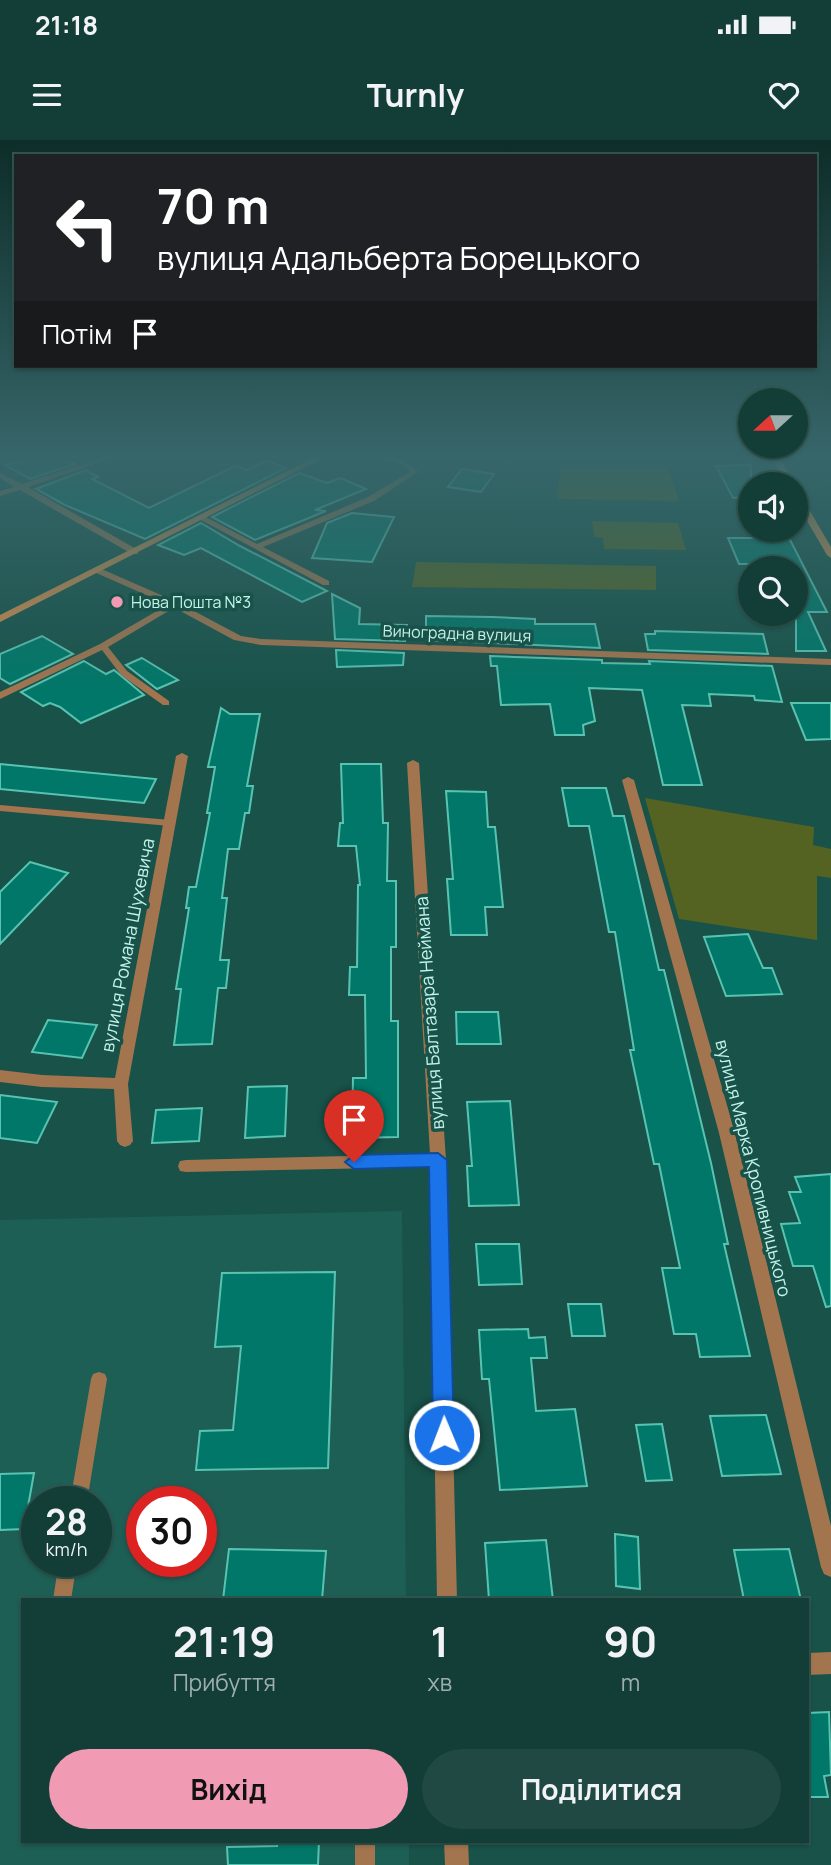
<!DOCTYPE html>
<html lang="uk">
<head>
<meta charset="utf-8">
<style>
  body { margin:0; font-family:Manrope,sans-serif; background:#1f4942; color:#f1f3f6; height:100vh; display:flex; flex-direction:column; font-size:26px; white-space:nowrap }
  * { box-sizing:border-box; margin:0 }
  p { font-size:23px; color:#9caead }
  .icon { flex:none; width:38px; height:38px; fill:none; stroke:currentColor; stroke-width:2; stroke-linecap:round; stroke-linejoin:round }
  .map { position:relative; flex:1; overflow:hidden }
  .sheet { position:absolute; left:21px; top:1458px; width:788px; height:245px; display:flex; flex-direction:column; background:#123e37; border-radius:0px; box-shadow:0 2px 5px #0004,0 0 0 2px #315752 }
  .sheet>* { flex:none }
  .guide { position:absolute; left:14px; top:14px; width:803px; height:214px; border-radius:0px; box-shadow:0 2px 5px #0004,0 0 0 2px #315752; background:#202124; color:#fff; overflow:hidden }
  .needle { width:46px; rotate:249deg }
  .controls { position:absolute; left:738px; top:248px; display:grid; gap:14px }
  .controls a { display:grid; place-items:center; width:70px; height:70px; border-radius:50%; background:#123e37; box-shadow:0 2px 5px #0004,0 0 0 2px #315752; font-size:35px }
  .speed { position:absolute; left:21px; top:1346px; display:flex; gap:14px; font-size:35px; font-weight:700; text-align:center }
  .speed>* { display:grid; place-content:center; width:91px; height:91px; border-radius:50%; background:#123e37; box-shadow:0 2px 5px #0004,0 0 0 2px #315752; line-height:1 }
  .speed small { font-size:18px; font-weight:400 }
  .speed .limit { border:10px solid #d22; background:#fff; color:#111 }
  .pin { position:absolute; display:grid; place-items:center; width:60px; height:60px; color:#fff; margin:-72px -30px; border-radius:50% 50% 50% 0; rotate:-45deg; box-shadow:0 0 7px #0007 }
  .pin .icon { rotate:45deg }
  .me { position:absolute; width:77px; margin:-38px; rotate:359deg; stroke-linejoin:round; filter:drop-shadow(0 0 5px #0008) }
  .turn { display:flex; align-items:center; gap:24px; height:147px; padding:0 28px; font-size:32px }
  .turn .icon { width:91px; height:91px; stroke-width:2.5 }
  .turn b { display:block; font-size:49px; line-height:60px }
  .then { display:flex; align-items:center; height:66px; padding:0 28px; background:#0003; gap:14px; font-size:26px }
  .eta { display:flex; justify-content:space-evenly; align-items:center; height:119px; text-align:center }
  .eta b { font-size:42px; font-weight:700; line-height:49px }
  .action { display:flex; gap:14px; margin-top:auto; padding:14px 28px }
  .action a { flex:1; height:80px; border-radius:42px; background:#f19ab4; color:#111; font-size:28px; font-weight:700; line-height:80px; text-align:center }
  .action a+a { background:#1f4942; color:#f1f3f6 }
  .status { display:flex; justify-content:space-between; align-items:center; height:49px; padding:0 35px; background:#123e37; direction:ltr }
  .status svg { height:19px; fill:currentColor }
  header { display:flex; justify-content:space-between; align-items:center; height:91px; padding:0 28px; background:#123e37; font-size:32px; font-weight:700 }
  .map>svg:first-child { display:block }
  .built { fill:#1d5f55; fill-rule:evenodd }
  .green { fill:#546322 }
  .building { fill:#007768; stroke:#59c3b1; stroke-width:2 }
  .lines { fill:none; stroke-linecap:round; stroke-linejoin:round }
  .lane { fill:#a3754f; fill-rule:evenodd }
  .street { fill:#a3754f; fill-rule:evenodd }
  .secondary { fill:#d58d4c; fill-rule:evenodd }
  .route { fill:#1a73e8; stroke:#114b97; stroke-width:2 }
  .poi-dot { fill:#f19ab4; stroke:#185249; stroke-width:2.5 }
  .labels { text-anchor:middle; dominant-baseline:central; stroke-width:7; stroke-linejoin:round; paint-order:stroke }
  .far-poi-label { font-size:16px; fill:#c3f3e9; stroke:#185249; text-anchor:start }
  .far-street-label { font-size:16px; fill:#c3f3e9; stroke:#185249 }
  .street-label { font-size:18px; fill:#c3f3e9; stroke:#185249 }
</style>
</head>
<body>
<div class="status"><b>21:18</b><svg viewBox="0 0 49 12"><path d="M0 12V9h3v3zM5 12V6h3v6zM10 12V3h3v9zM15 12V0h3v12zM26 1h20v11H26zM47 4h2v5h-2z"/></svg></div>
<header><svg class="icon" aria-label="menu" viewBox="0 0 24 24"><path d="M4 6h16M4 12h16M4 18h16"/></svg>Turnly<svg class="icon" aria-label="heart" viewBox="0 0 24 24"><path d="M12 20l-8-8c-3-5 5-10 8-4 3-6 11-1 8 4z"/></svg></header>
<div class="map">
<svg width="831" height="1725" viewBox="0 0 831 1725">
  <rect width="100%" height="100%" fill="#185249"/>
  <path class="built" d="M402 1071 406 1459 23 1460V1701H409V1725H0V1080ZM37 1362H96V1421H37ZM142 1362H201V1421H142Z"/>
  <g class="green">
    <polygon points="561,326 668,327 679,361 557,359"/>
    <polygon points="592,381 678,383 686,410 604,409 603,398 594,397"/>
    <polygon points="416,422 656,426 656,450 412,447"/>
    <polygon points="645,658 814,687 813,705 831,709 831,738 817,736 817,800 679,779"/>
  </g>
  <g class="building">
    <polygon points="39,314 56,314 75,324 30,339 5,325"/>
    <polygon points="267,321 286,328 145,399 65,365 36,349 86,330 98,337 92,339 149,368 235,326 247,330"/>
    <polygon points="751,325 751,357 733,358 716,326"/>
    <polygon points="462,329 494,334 481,352 448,347"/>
    <polygon points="299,333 327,343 341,338 366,349 315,370 326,371 255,400 212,377"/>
    <polygon points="352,373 394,377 372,422 312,418 327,383"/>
    <polygon points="201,383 240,406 327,451 302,462 201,408 184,415 158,405"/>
    <polygon points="752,390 785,390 827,472 808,472 826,511 796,511 796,424 739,424 728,398 756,398"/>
    <polygon points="332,454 360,468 359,484 407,485 405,501 335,499"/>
    <polygon points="426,476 493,477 535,479 535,484 595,484 600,508 426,500"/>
    <polygon points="655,491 763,494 768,514 648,510 645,494 655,494"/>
    <polygon points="42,496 73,514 10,544 0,538 0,514"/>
    <polygon points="336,510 404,513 403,525 337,527"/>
    <polygon points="490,516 602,520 602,523 650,524 649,521 772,526 782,562 755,560 754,556 709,554 711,566 682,565 702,645 663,645 642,550 589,548 595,581 583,585 584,595 555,595 550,564 501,565 497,526 491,526"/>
    <polygon points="142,518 178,540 157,549 126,525"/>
    <polygon points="84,521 106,534 114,530 144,555 81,583 60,567 50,563 43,566 21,552"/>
    <polygon points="791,563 831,563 831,599 806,600"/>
    <polygon points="221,568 230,574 260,574 247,646 253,646 249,673 245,673 239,709 228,709 222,758 227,758 220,820 229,820 226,848 218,848 212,904 174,905 181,849 176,849 189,768 186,768 189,747 196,747 210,673 207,673 215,627 208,627"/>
    <polygon points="0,624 156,639 144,663 0,649"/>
    <polygon points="341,624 381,624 383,683 388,683 387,741 396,741 396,807 391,807 391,881 398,881 398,997 352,998 353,938 366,938 365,855 349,855 350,827 357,827 358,745 360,745 356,706 338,706 340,683 343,683"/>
    <polygon points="562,648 606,648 613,676 624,676 659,830 664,830 711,1023 728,1104 724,1104 750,1216 700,1217 696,1194 674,1194 662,1128 680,1128 659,1024 654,1024 630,910 634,910 615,792 609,792 589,686 569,686"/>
    <polygon points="446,651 486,652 488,687 495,687 503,767 485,767 487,795 451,795 447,739 453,739"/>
    <polygon points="30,722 68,733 0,804 0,752"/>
    <polygon points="748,794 763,828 772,828 782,854 726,856 704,797"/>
    <polygon points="456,872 498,872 501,904 457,904"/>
    <polygon points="48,880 97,885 82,918 32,912"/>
    <polygon points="287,946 285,996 245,998 248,947"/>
    <polygon points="0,955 57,962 37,1003 0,998"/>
    <polygon points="510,961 519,1065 469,1066 467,1026 472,1026 467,962"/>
    <polygon points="202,968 199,1001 152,1003 156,970"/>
    <polygon points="831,1034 831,1166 826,1167 813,1126 793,1126 781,1084 800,1083 789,1052 801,1052 795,1037"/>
    <polygon points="476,1104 519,1104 522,1144 479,1145"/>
    <polygon points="335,1132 328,1328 196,1330 200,1291 233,1290 241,1206 215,1207 222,1133"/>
    <polygon points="568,1164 601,1164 605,1196 572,1196"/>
    <polygon points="528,1189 529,1198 545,1197 547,1218 531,1218 536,1271 575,1269 587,1346 500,1350 489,1239 482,1239 479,1190"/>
    <polygon points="766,1275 781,1334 722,1336 710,1276"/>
    <polygon points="662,1284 672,1340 646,1341 636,1285"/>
    <polygon points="34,1333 24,1389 0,1390 0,1334"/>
    <polygon points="615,1394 638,1397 640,1449 616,1446"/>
    <polygon points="546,1400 553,1460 489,1460 485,1403"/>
    <polygon points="229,1409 326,1411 322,1460 223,1460"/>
    <polygon points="789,1409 801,1460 744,1460 734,1410"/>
    <polygon points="829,1572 831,1635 824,1636 828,1657 807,1657 807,1573"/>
    <polygon points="277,1701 319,1701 318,1725 228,1725 227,1707 277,1706"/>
  </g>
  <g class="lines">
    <g class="lane">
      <path d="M370 314C386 314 406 319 418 332L374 361 263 407 329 441V445H323L199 379 206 377 257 404 368 357 410 332 405 326Z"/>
      <polygon points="174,461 178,464 177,466 108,507 127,531 169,561 169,565 163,565 121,535 102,510 0,559 0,552 100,504"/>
      <polygon points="0,665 170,680 175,683 170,686 0,671"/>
      <polygon points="99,1232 105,1234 107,1239 87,1362 70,1362 91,1239 93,1234"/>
      <polygon points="59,1421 77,1421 71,1460 53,1460"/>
      <rect x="355" y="1701" width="20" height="24"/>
    </g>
    <g class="street">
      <polygon points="113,314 125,314 28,347 138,410 138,414 132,414 20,350 0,356 0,351 14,347 0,338 0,333 22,344"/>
      <polygon points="97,427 177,462 241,496 261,499 831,519 831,525 261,505 234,500 171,466 94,432 92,430"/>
      <polygon points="182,613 188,616 128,944 133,1001 130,1005 125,1007 120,1005 117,1001 114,949 42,947 0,942 0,930 42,935 115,938 176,616"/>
      <polygon points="413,620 419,623 446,1020 457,1460 437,1460 430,1027 186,1032 180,1031 178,1026 180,1021 186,1020 430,1014 407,623"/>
      <polygon points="628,637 634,640 735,993 831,1386 831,1437 824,1434 821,1427 719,993 622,640"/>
      <polygon points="831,1512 831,1534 807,1535 807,1513"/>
      <polygon points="444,1701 468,1701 469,1725 445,1725"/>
    </g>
    <g class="secondary">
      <polygon points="321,314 331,314 0,482 0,475"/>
      <polygon points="770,314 778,314 795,345 787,345"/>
      <polygon points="796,352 800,354 831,407 831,418 827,415 796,362"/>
    </g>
  </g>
  <linearGradient id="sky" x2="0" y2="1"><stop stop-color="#0d2d28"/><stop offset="0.57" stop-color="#37666a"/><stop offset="1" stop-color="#37666a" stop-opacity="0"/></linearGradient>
  <rect width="831" height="555" fill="url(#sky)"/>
  <polygon class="route" points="438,1013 447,1020 454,1295 451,1302 444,1305 436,1302 433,1295 429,1027 354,1029 345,1022 354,1015"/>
  <circle class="poi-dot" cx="117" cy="462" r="7"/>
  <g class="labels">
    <g class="far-poi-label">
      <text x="131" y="462">Нова Пошта №3</text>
    </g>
    <g class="far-street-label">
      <text transform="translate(457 493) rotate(2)">Виноградна вулиця</text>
    </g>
    <g class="street-label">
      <text transform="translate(127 805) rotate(-79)">вулиця Романа Шухевича</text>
      <text transform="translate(429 873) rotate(-94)">вулиця Балтазара Неймана</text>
      <text transform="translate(754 1028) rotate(76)">вулиця Марка Кропивницького</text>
    </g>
  </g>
</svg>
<div class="controls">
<a><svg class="needle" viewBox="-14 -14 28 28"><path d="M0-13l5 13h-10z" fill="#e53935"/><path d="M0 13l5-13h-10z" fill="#9caead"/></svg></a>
<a><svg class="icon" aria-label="sound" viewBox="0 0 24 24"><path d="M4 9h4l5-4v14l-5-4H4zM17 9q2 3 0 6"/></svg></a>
<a><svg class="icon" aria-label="search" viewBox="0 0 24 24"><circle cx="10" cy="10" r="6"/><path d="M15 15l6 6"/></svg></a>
</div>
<div class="speed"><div>28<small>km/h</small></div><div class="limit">30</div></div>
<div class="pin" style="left:354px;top:1022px;background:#d93025"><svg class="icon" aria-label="arrive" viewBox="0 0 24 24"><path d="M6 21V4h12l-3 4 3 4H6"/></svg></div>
<svg class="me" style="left:444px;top:1295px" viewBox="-20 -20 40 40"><circle r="17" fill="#1a73e8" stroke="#fff" stroke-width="3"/><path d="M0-11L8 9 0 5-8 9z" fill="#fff"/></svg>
<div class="guide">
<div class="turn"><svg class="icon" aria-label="left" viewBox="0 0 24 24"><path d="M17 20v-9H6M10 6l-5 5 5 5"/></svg><div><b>70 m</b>вулиця Адальберта Борецького</div></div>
<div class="then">Потім<svg class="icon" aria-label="arrive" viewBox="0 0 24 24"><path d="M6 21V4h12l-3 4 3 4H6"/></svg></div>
</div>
<section class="sheet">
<div class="eta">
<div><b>21:19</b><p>Прибуття</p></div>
<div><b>1</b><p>хв</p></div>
<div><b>90</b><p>m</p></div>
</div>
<div class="action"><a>Вихід</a><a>Поділитися</a></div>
</section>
</div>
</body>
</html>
